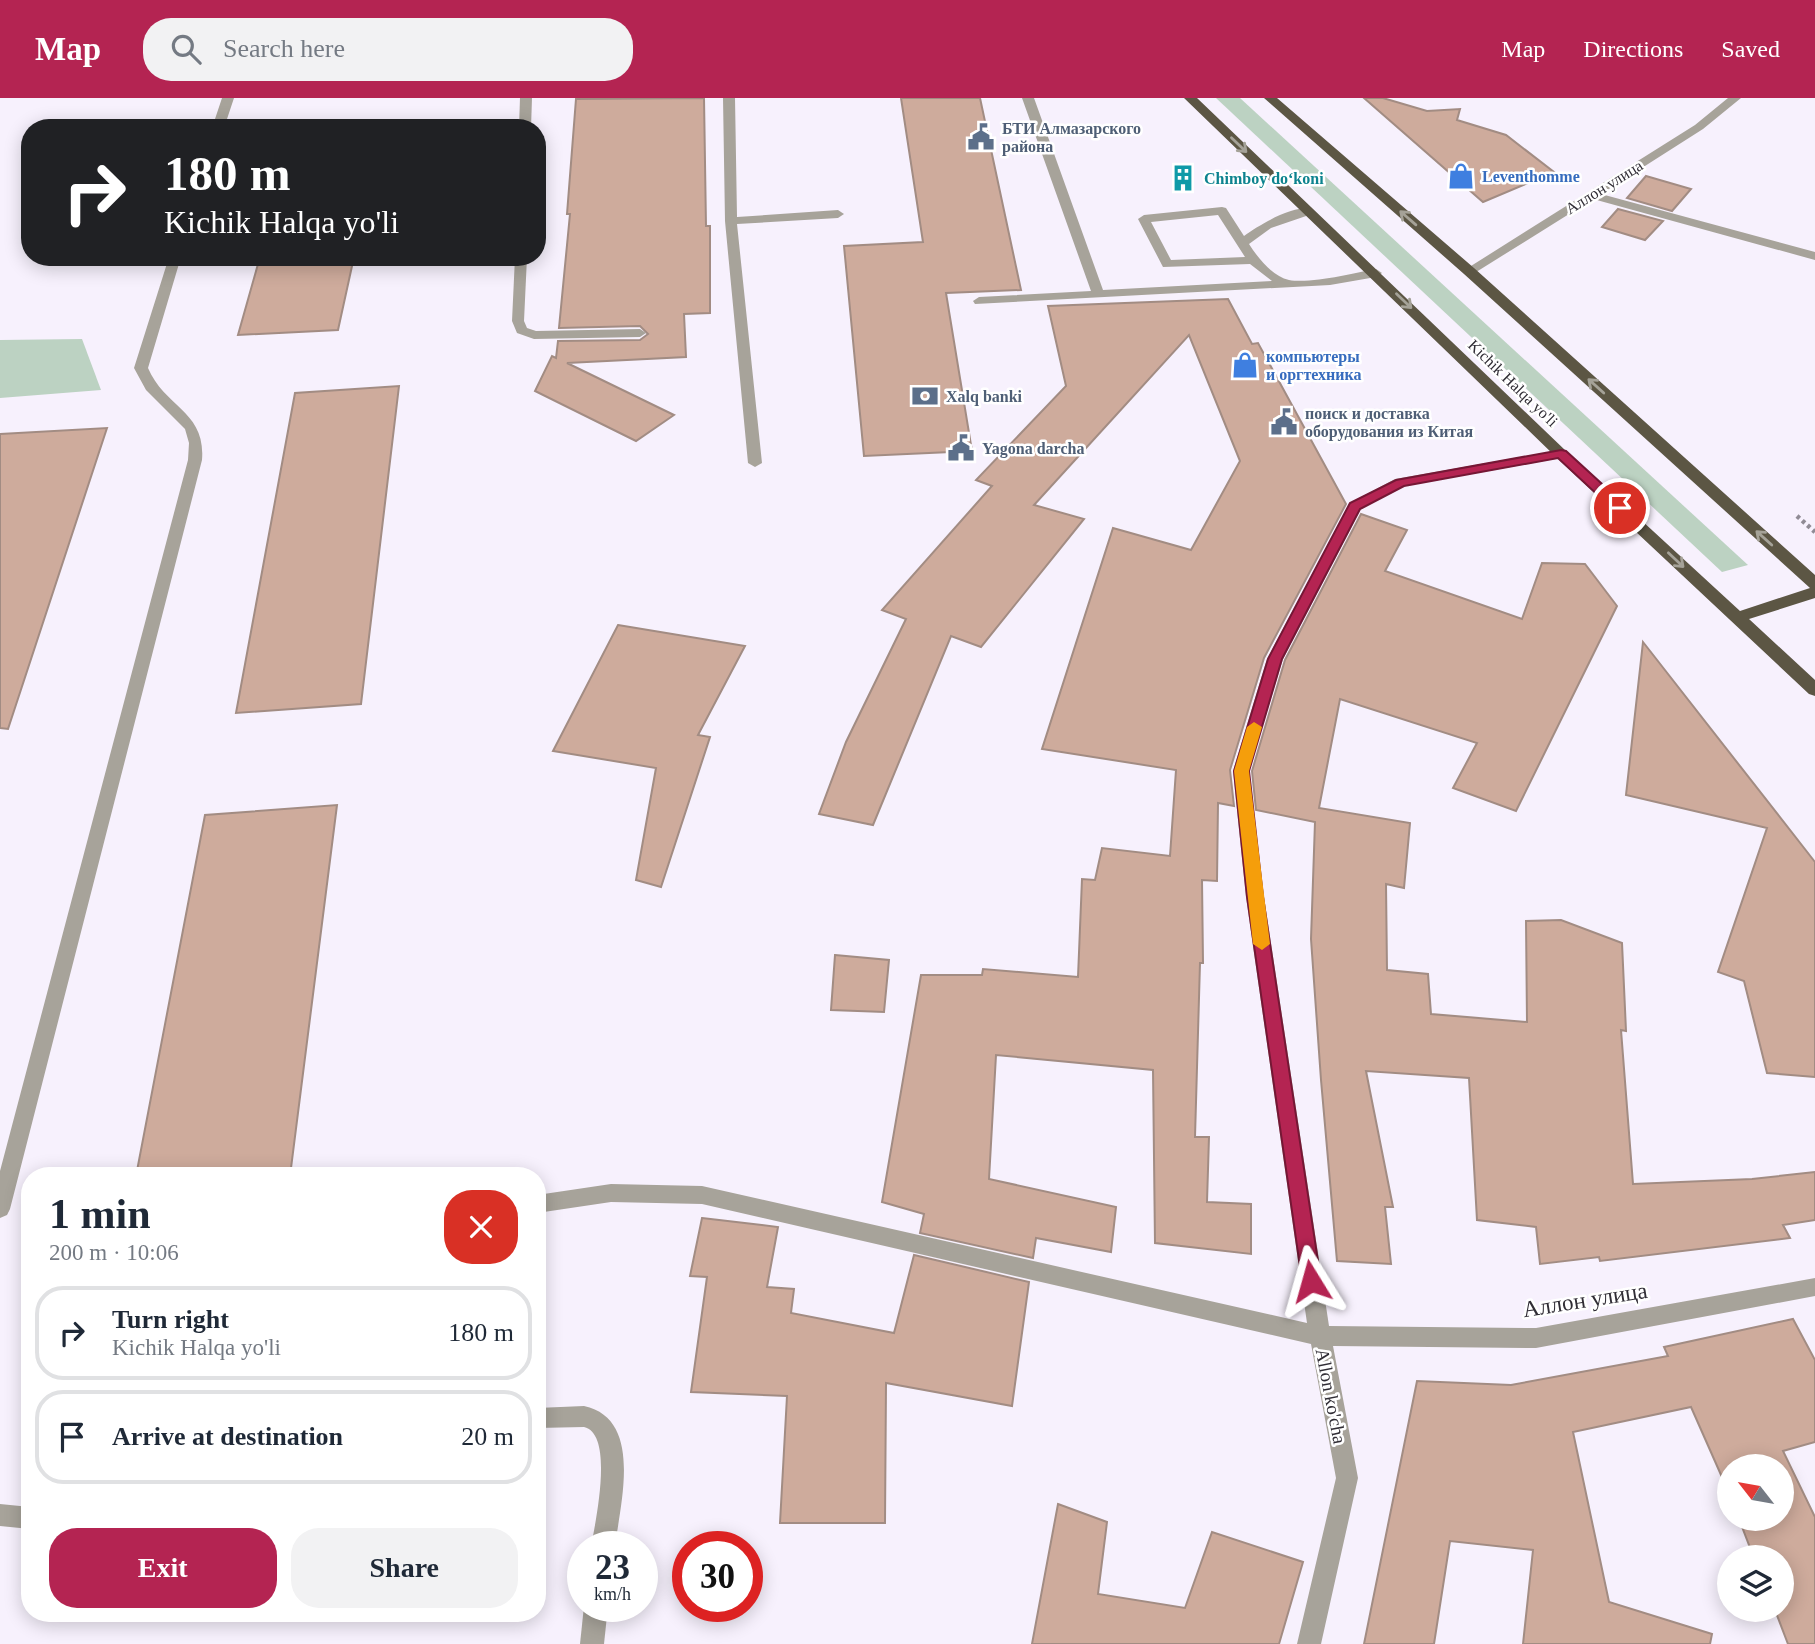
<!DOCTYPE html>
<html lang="en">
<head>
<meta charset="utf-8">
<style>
  body { margin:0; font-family:"Times New Roman",serif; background:#f2f2f3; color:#1f2937; height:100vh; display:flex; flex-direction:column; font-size:26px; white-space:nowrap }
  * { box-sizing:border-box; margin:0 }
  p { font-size:23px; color:#747a83 }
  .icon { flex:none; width:38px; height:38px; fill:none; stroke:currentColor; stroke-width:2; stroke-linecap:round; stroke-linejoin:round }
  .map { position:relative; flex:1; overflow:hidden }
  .sheet { position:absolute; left:21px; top:1069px; width:525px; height:455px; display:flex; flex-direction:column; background:#fff; border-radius:28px; box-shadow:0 4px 18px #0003 }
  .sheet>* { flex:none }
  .guide { position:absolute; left:21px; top:21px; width:525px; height:147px; border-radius:28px; box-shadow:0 4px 18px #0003; background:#202124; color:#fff; overflow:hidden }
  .needle { width:46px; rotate:301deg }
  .tools { position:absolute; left:1717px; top:1356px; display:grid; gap:14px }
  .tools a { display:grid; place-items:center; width:77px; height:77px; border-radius:50%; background:#fff; box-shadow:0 4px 18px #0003; font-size:35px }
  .speed { position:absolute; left:567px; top:1433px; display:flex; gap:14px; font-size:35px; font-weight:700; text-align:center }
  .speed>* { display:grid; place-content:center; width:91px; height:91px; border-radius:50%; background:#fff; box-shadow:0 4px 18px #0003; line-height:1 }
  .speed small { font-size:18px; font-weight:400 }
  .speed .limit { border:10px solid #d22; background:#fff; color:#111 }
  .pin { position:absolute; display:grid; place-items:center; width:60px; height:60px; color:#fff; margin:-30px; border:4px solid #fff; border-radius:50%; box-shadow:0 2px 7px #0007 }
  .me { position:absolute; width:77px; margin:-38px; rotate:352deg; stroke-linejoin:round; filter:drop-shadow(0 0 5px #0008) }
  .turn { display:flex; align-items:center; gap:24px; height:147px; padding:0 28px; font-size:32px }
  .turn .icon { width:91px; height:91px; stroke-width:2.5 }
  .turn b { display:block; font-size:49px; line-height:60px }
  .round { display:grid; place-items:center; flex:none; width:74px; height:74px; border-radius:28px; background:#f2f2f3 }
  .overview { display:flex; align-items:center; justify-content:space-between; height:119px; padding:0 28px }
  h1 { font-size:42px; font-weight:700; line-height:52px }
  .cta { display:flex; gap:14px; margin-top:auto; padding:14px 28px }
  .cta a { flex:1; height:80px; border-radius:28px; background:#b42452; color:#fff; font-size:28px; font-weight:700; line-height:80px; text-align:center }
  .cta a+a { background:#f2f2f3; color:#1f2937 }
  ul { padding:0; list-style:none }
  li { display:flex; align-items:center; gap:21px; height:94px; margin:0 14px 10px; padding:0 14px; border:4px solid #e0e1e3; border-radius:28px }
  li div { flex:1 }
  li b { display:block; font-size:26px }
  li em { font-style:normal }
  header { display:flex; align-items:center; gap:42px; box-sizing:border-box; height:98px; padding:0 35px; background:#b42452; color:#fff }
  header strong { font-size:33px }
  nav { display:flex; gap:38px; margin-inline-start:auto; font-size:24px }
  .search { width:490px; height:63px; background:#f2f2f3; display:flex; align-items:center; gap:18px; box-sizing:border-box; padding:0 24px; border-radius:28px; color:#747a83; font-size:26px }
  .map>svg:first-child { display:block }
  .green { fill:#bcd2c2 }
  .building { fill:#ceab9c; stroke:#a28c83; stroke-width:2 }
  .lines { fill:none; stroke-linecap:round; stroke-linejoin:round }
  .path { stroke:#908b95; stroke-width:4.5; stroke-dasharray:3.5 3.5; stroke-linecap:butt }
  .service { fill:#a7a39a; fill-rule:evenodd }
  .minor { fill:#a7a39a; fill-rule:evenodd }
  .trunk { fill:#5c5644; fill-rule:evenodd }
  .oneway { stroke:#a5a298 }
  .route { fill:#b42452; stroke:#751735; stroke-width:2 }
  .slow { fill:#f59e0b }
  .labels { text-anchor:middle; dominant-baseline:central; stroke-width:5; stroke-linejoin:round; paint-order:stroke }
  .far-service-label { font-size:16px; font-weight:bold; fill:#4e5e75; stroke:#fff; text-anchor:start }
  .far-shop-label { font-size:16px; font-weight:bold; fill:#366cbe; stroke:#fff; text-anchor:start }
  .far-culture-label { font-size:16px; font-weight:bold; fill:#0d838f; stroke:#fff; text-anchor:start }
  .far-street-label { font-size:16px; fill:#302d35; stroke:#fff }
  .street-label { font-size:19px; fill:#302d35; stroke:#fff }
  .near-street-label { font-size:23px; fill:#302d35; stroke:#fff }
</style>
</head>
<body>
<header>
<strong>Map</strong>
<div class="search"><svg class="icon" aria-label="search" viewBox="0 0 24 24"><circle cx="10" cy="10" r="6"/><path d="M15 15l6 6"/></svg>Search here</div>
<nav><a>Map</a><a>Directions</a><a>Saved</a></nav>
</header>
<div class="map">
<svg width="1815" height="1546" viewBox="0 0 1815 1546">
  <rect width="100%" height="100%" fill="#f7f1fd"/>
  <g class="green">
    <polygon points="1216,0 1240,0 1748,467 1722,474"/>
    <polygon points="82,241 101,292 0,300 0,242"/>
  </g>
  <g class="building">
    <polygon points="704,0 706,128 710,128 710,215 684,216 686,259 567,265 674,317 636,343 535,293 552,258 556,260 558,243 640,242 648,236 640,228 559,230 570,116 567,116 576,1"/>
    <polygon points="901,0 980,0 1021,192 946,195 972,353 864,358 844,148 923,144"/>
    <polygon points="1364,0 1383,0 1427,13 1460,11 1457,22 1506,37 1554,74 1483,104"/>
    <polygon points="1646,78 1691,91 1672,113 1627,100"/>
    <polygon points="1618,111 1663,123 1645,142 1602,129"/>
    <polygon points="260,159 354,159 338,232 238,237"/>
    <polygon points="1228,201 1252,246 1258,245 1346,406 1264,560 1230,672 1234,708 1218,705 1217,783 1202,782 1203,865 1200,865 1195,1039 1209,1039 1207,1104 1251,1106 1251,1156 1155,1145 1153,972 996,957 989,1081 1116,1109 1111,1154 1036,1140 1033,1160 920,1135 924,1116 882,1104 921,877 982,877 983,871 1078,879 1082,781 1095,782 1102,750 1170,758 1176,672 1042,651 1113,430 1191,452 1240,363 1189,237 1034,407 1084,421 981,549 951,538 873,727 819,716 846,644 906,521 882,512 992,388 976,382 1066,288 1048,208"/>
    <polygon points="399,288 361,606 236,615 295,295"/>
    <polygon points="107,330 8,631 0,630 0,336"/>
    <polygon points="1361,416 1407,432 1385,473 1522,521 1542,465 1585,466 1617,508 1516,713 1453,690 1477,645 1340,601 1319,710 1410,725 1404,790 1386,786 1387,872 1428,876 1431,916 1527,924 1526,823 1561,822 1622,845 1626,933 1621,932 1633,1086 1752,1081 1815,1074 1815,1122 1783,1127 1790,1140 1600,1163 1599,1159 1540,1166 1536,1129 1477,1122 1469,980 1366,973 1393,1109 1385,1109 1391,1166 1337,1163 1321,982 1311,841 1315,724 1256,712 1252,673 1285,562"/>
    <polygon points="618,527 745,548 698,637 710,639 661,789 636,782 656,670 553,653"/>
    <polygon points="1643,544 1815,764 1815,979 1767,975 1744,883 1718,874 1767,730 1626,697"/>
    <polygon points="337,707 290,1078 136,1078 205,717"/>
    <polygon points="835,857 889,862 884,914 831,912"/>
    <polygon points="702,1120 778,1129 767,1189 794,1191 791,1215 894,1235 914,1157 1029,1184 1012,1308 886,1285 885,1425 780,1425 787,1298 691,1294 707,1179 690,1178"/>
    <polygon points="1793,1221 1815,1262 1815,1344 1783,1353 1815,1419 1815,1546 1788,1546 1775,1512 1782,1512 1782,1460 1754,1460 1739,1421 1782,1421 1782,1368 1729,1368 1729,1395 1691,1309 1573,1334 1609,1504 1712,1536 1710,1546 1523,1546 1533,1452 1450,1443 1434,1546 1364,1546 1417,1283 1511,1287 1668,1258 1664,1249"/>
    <polygon points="1058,1406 1107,1424 1098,1496 1185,1510 1212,1434 1303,1464 1279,1546 1032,1546"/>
  </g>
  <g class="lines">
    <polyline class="path" points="1797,418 1815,434"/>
    <g class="service">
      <polygon points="222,0 234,0 224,30 212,30"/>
      <polygon points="723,0 735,0 737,119 838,112 844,116 838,120 737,126 762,365 755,369 748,365 725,123"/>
      <path d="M1022 0H1034L1103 192 1272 183 1250 166 1163 169 1138 121 1144 117 1222 109 1226 110 1244 138C1260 126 1292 108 1312 110V116L1271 130 1249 146C1258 160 1272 178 1289 182 1311 186 1354 175 1376 171L1382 175 1376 179 1330 187 975 206 973 203 979 199 1091 193ZM1218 117 1245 159 1171 162 1151 124Z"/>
      <path d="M169 159H181L148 270C165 310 206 313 202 362L10 1111 7 1117 0 1120V1073L188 362 189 345 185 331 146 292 134 270Z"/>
      <path d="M584 1308C644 1321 620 1406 615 1449H591C595 1426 615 1336 584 1329L537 1330V1310Z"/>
      <polygon points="584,1508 608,1508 604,1546 580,1546"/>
    </g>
    <g class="minor">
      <polygon points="520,0 532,0 531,30 519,30"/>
      <polygon points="1728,0 1741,0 1703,31 1601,96 1815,154 1815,162 1593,101 1473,176 1465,176 1463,173 1695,27"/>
      <polygon points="515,159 527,159 524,223 527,230 536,233 640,231 646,235 640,239 534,241 517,235 512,223"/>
      <polygon points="1561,352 1566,353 1566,359 1404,388 1361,411 1283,561 1249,673 1264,799 1329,1228 1536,1230 1815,1180 1815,1198 1536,1250 1333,1248 1358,1380 1321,1546 1297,1546 1336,1380 1311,1246 702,1106 611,1104 537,1115 537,1097 611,1086 702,1088 1307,1225 1246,799 1233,673 1267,561 1350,405 1395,381"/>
      <polygon points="0,1406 30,1409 30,1431 0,1428"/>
    </g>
    <polygon class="trunk" points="1184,0 1197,0 1566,353 1740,513 1810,490 1464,176 1264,0 1277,0 1474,170 1815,477 1815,500 1749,521 1815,582 1815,598 1809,596 1556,359"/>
  </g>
  <defs><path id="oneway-shaft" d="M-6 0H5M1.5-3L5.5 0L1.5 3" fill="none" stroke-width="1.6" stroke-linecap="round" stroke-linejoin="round" transform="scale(1.75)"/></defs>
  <g class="oneway">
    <use href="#oneway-shaft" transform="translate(1239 47) rotate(44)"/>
    <use href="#oneway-shaft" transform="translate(1408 120) rotate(-139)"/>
    <use href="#oneway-shaft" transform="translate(1404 203) rotate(44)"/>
    <use href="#oneway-shaft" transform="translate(1596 288) rotate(-138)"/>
    <use href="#oneway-shaft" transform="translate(1764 440) rotate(-138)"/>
    <use href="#oneway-shaft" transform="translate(1676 462) rotate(43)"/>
  </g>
  <polygon class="route" points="1561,352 1566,353 1625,407 1625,413 1615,413 1558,360 1404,388 1360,411 1282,561 1249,673 1263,799 1321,1183 1318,1189 1311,1191 1305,1189 1302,1183 1247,799 1234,673 1268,561 1350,405 1396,382"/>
  <polygon class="slow" points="1254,624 1262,629 1249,673 1270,846 1262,852 1253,846 1234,673 1247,629"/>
  <defs>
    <g id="civic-bare" transform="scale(2.1)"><path d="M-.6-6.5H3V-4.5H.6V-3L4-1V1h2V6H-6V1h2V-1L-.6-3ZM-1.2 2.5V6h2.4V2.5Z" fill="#5c6f8a" stroke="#fff" stroke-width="2.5" paint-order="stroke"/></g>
    <g id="shop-bare" transform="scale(2.1)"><path d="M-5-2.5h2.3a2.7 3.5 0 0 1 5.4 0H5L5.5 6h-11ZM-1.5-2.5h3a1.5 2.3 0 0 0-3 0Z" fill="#3f7fe0" stroke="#fff" stroke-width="2.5" paint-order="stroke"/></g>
    <g id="building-bare" transform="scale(2.1)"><path d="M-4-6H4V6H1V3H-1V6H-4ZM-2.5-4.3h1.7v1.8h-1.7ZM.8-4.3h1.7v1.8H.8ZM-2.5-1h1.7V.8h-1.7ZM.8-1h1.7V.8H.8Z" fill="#0f9aa8" stroke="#fff" stroke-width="2.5" paint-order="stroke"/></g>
    <g id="bank-bare" transform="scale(2.1)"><path d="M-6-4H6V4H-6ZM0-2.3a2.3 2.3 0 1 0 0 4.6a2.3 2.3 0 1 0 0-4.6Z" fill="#5c6f8a" stroke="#fff" stroke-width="2.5" paint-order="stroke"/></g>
  </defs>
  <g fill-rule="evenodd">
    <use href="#civic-bare" x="981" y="39"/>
    <use href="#shop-bare" x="1461" y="78"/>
    <use href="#building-bare" x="1183" y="80"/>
    <use href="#shop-bare" x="1245" y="267"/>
    <use href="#bank-bare" x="925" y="298"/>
    <use href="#civic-bare" x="1284" y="324"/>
    <use href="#civic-bare" x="961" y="350"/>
  </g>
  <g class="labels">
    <g class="far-service-label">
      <text x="1002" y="30">БТИ Алмазарского<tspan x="1002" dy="18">района</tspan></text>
      <text x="946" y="298">Xalq banki</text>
      <text x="1305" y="315">поиск и доставка<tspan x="1305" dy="18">оборудования из Китая</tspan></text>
      <text x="982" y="350">Yagona darcha</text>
    </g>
    <g class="far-shop-label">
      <text x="1482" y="78">Leventhomme</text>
      <text x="1266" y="258">компьютеры<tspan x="1266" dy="18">и оргтехника</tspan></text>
    </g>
    <g class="far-culture-label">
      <text x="1204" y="80">Chimboy doʻkoni</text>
    </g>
    <g class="far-street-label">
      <text transform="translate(1604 89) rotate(-32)">Аллон улица</text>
      <text transform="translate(1513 285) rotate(44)">Kichik Halqa yo'li</text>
    </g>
    <g class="street-label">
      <text transform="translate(1331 1298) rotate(79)">Allon ko'cha</text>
    </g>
    <g class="near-street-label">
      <text transform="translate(1585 1202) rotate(-9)">Аллон улица</text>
    </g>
  </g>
</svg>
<div class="tools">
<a><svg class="needle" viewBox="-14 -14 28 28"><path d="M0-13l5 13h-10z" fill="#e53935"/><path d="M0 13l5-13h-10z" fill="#747a83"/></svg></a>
<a><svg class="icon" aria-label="layers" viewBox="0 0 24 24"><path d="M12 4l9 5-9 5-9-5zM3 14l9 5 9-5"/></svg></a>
</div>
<div class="speed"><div>23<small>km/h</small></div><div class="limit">30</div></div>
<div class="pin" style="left:1620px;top:410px;background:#d93025"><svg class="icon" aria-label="arrive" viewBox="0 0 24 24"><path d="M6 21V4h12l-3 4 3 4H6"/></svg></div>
<svg class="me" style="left:1311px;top:1183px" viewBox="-20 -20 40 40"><path d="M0-17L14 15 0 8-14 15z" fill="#b42452" stroke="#fff" stroke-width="4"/></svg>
<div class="guide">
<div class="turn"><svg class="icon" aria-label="right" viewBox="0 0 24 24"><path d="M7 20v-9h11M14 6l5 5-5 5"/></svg><div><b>180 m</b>Kichik Halqa yo'li</div></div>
</div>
<section class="sheet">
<div class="overview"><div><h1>1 min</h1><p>200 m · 10:06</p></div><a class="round" style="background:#d93025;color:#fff"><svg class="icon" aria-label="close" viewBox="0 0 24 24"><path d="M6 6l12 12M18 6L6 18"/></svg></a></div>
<ul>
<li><svg class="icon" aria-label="right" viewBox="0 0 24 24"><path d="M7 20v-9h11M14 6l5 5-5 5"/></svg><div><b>Turn right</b><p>Kichik Halqa yo'li</p></div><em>180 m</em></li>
<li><svg class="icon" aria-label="arrive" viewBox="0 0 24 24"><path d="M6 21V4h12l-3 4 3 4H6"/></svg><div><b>Arrive at destination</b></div><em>20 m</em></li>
</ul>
<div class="cta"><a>Exit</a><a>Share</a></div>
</section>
</div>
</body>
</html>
